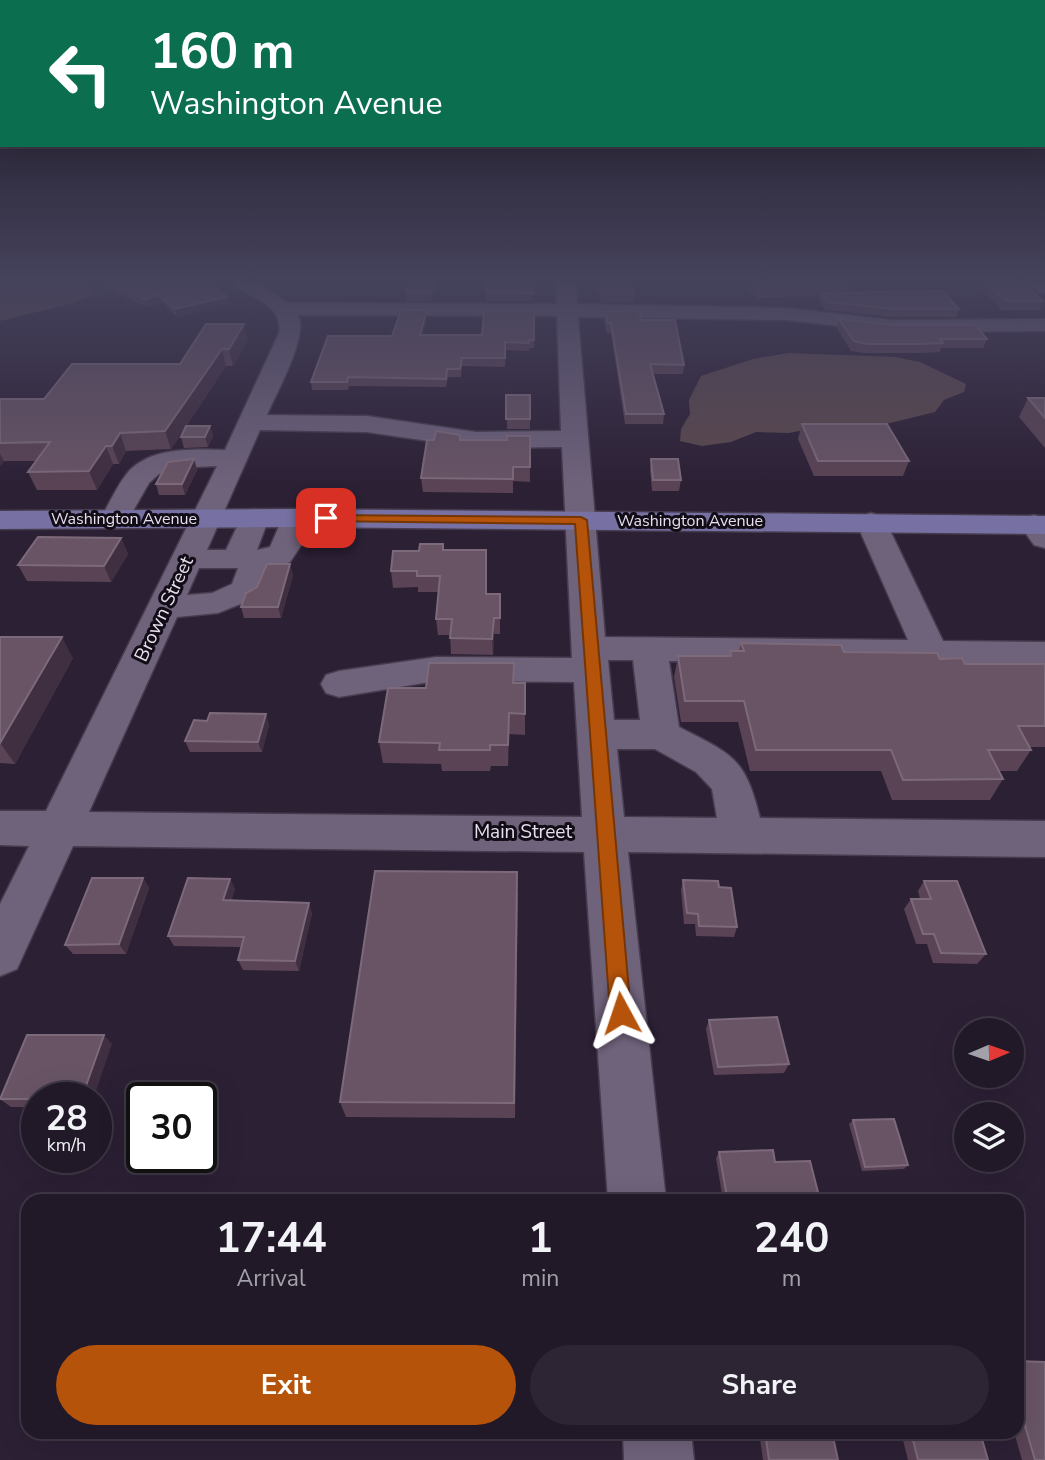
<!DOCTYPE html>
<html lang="en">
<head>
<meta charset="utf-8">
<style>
  body { margin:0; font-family:"Nunito Sans",sans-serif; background:#2d2534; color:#f1f3f6; height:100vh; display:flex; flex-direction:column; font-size:26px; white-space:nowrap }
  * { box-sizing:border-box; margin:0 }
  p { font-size:23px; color:#a2a0a8 }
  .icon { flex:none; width:38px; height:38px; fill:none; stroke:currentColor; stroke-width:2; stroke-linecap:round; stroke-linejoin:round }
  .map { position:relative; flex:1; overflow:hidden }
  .side { position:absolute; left:21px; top:1194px; width:1003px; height:245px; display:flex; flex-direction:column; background:#211828; border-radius:21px; box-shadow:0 7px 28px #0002,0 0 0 2px #3e3745 }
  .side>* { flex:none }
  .banner { position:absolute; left:0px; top:0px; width:1046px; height:147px; box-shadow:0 7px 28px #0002,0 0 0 2px #3e3745; background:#0b6e4f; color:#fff; overflow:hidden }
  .needle { width:46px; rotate:88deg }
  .buttons { position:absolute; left:954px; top:1018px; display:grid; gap:14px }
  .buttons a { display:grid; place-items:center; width:70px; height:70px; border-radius:50%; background:#211828; box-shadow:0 7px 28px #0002,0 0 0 2px #3e3745; font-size:35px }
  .speed { position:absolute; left:21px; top:1082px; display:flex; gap:14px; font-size:35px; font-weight:700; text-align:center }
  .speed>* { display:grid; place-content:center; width:91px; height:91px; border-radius:50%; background:#211828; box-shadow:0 7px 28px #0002,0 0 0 2px #3e3745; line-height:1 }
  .speed small { font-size:18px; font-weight:400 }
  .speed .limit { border:4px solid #111; border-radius:10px; background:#fff; color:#111 }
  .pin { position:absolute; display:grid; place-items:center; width:60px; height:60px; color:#fff; margin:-30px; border-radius:14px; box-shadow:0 4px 10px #0006 }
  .me { position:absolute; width:77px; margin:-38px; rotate:355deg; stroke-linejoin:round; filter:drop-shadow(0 0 5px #0008) }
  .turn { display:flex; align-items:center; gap:24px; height:147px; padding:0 35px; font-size:32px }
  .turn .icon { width:91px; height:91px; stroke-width:2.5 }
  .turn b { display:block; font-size:49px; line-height:60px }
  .eta { display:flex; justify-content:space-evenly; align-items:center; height:119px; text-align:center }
  .eta b { font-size:42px; font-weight:700; line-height:49px }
  .cta { display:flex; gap:14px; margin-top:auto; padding:14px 35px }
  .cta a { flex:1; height:80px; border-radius:42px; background:#b45309; color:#fff; font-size:28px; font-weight:700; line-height:80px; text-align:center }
  .cta a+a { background:#2d2534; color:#f1f3f6 }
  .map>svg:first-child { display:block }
  .green { fill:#5b484d }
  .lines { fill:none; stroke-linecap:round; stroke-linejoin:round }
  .minor-casing { stroke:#463c4e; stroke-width:3 }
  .major-casing { stroke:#463c4e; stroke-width:3 }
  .minor { fill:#6f627b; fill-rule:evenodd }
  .major { fill:#7671a2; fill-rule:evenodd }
  .wall { fill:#594354 }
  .shaded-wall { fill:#402e41 }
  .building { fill:#685465; stroke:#7c697a; stroke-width:2 }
  .route { fill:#b45309; stroke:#753606; stroke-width:2 }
  .labels { text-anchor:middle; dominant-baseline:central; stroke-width:6; stroke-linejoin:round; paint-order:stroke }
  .far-street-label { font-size:16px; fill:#e6dfed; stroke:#110c16 }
  .street-label { font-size:19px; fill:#e6dfed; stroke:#110c16 }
</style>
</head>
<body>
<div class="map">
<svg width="1045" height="1460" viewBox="0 0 1045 1460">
  <rect width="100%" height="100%" fill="#2c2035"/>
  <g class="green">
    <polygon points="0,280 75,280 91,287 94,294 74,303 0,321"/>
    <polygon points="750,280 855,280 849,290 828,295 757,298 748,289"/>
    <polygon points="788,353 895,357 920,362 966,384 964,392 944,400 935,412 882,425 815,428 789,433 756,432 731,442 702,446 680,441 681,429 690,414 689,400 701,376 753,359"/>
  </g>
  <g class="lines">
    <g class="minor-casing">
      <g id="minor">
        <path d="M230 280H254L288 303 557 304 556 280H576L577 304 786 308 892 320 1045 319V331L892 332 786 320 578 317 605 637 908 640 856 522 861 516 871 513 881 516 886 522 943 641 1045 642V666L669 661 679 727C733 755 745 757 760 818L1045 821V857L628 852 666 1200H608L584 852 73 846 17 969 0 976V904L29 846 0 845V811H46L217 466 174 468 159 474 149 483 125 525 115 528 105 525 100 519C110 503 117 485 129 471 152 447 194 449 225 450L279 333C284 302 245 298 230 280ZM298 315 557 316 561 431 476 432 367 416 267 415C276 393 309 336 298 315ZM260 430 367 432 476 448 562 447 572 658 436 657 339 671 326 675 321 684 326 693 339 697 436 681 574 682 582 817 89 812 177 617 218 613 258 597 270 568 290 562 302 544 310 518 305 512 295 509 285 512 270 547 257 550 269 518 264 512 254 509 244 512 226 550H207ZM199 568H238L232 584 212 593 187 595ZM608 660H633L640 720H614ZM617 749H655L696 772 712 789 717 818 624 817Z"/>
        <polygon points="1034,515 1045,518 1045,548 1034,545 1019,524 1023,518"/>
        <polygon points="623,1432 691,1432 694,1460 624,1460"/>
      </g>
    </g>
    <g class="major-casing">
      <g id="major">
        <polygon points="1027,280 1045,280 1045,293 1038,291"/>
        <polygon points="295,509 1045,516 1045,534 295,527 0,529 0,511"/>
      </g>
    </g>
    <use href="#minor" class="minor"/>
    <use href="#major" class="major"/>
  </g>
  <g class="wall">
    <polygon points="89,280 203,280 229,305 177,317 162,302 147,307 91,282"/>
    <polygon points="409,280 435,280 435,286 432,301 407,301 406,292"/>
    <polygon points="597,280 665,280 664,282 631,282 634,294 634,302 601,302"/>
    <polygon points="972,280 1021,280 1020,282 1043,301 1039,310 1002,310"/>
    <polygon points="537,287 537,295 533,295 533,301 486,301 486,292"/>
    <polygon points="865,292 959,309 956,317 892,317 825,310 819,301 821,293 865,293"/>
    <polygon points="427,310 427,318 423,335 482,335 534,311 534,348 529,348 529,351 506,350 505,367 462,366 461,377 448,377 446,387 349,386 348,390 312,390 311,382 392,336"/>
    <polygon points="605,311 642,320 684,365 683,374 653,374 664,414 663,424 625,424 611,333 607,333 604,320"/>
    <polygon points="839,319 987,339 983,348 941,348 940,352 919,353 864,353 851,351 837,328"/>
    <polygon points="248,340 233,366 226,366 171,449 126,451 119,464 113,464 97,490 37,490 28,472 36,461 4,461 0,466 0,399 44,399 180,364"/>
    <polygon points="506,395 530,395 530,429 507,429"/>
    <polygon points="1028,398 1045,398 1045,448 1019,417"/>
    <polygon points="802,424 909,461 903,476 814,476 798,439"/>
    <polygon points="210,426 213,436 208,447 184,448 181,437"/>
    <polygon points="460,435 461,440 507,440 530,436 530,482 513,481 513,493 423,492 421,478 434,440"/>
    <polygon points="194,459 197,470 185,495 159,495 156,484"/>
    <polygon points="651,459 681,480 679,491 652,491 650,469"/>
    <polygon points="121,538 128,554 111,582 27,581 18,565"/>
    <polygon points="443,550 487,566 486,594 500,594 500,634 494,634 493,655 451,654 450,635 438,635 436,619 438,592 418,592 418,587 393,588 391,571"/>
    <polygon points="293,575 281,618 244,618 241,607 257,587"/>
    <polygon points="0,637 73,658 15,764 0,763"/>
    <polygon points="741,643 844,652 940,659 965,664 1045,664 1045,747 1029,747 1031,750 1017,771 999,771 1003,779 990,800 892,800 881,771 750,771 738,722 681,722 674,677 678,656 729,656 730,651 739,651"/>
    <polygon points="514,663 514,683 525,683 525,735 509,734 508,766 491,766 490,771 442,771 441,764 383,763 379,742 426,688"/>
    <polygon points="269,725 262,752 190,752 185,741"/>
    <polygon points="143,878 149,888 126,954 73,954 65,945"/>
    <polygon points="230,879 235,889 231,901 312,913 299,971 243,970 238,960 241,947 174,946 168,936"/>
    <polygon points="683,880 719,887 737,927 734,937 696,936 695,924 684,924 681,890"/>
    <polygon points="924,881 986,954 977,964 933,963 927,944 916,944 904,909 911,899 920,899 918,891"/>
    <polygon points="518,892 515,1118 346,1117 340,1102"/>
    <polygon points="709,1020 789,1064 784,1073 714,1075 706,1029"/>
    <polygon points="112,1044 37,1097 37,1107 11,1107 0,1099"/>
    <polygon points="853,1120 908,1165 904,1169 862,1171 849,1124"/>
    <polygon points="719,1152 775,1162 820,1200 723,1200 716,1158"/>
    <polygon points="1017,1361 1045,1460 1022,1460 1014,1432 1017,1432"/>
    <polygon points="759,1432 832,1432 838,1460 763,1460"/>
    <polygon points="901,1432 980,1432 988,1460 908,1460"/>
  </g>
  <g class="shaded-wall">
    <polygon points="434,280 435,280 435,286 432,301 431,292"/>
    <polygon points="159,295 162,302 147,307 145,299"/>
    <polygon points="227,297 229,305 177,317 175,309"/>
    <polygon points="427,310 427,318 421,344 420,335"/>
    <polygon points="244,324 248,340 233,366 229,349"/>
    <polygon points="222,349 226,366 171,449 165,431"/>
    <polygon points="210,426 213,436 208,447 205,437"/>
    <polygon points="120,433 126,451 119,464 112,446"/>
    <polygon points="106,446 113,464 97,490 89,471"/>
    <polygon points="0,454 4,461 0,466"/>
    <polygon points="194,459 197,470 185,495 182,484"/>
    <polygon points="121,538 128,554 111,582 104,566"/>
    <polygon points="290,564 293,575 281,618 278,607"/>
    <polygon points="494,618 494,634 493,655 492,639"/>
    <polygon points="62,637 73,658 15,764 0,743"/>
    <polygon points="509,713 509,734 508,766 508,745"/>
    <polygon points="266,714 269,725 262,752 258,742"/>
    <polygon points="143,878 149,888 126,954 119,944"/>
    <polygon points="230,879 235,889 228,911 223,900"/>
    <polygon points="309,903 312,913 299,971 295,961"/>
    <polygon points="104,1035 112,1044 94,1097 82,1097"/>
  </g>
  <g class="building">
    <polygon points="100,280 203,280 227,297 175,309 159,295 145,299"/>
    <polygon points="409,280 434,280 431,292 406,292"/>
    <polygon points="487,280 536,280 537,287 533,287 533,293 486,292"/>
    <polygon points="599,280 630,280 634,294 601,294"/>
    <polygon points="983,280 1019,280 1043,301 1006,301"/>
    <polygon points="943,291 959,309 895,309 827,302 821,293"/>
    <polygon points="401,310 427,310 420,335 482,335 484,311 534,311 534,340 529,340 529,343 505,342 505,358 462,358 460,369 447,369 446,379 348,377 347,382 311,382 328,336 392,336"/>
    <polygon points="605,311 639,311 642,320 675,320 684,365 650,364 664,414 626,414 611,323 608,323"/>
    <polygon points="839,319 895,325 975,325 987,339 940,339 943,343 922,344 867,344 854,341"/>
    <polygon points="206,324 244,324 229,349 222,349 165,431 120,433 112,446 106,446 89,471 28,472 50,442 0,443 0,399 44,399 72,364 180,364"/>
    <rect x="506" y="395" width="24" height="24"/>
    <polygon points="1028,398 1045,398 1045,418"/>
    <polygon points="802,424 887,424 909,461 818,461"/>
    <polygon points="186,426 210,426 205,437 181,437"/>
    <polygon points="436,431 460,435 460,440 507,440 507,436 530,436 530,467 513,467 513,479 421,478 427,440 434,440"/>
    <polygon points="194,459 182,484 156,484 168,462"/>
    <polygon points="651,459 678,459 681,480 653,480"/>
    <polygon points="38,537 121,538 104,566 18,565"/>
    <polygon points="420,544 443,544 443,550 486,550 486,594 500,594 500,618 494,618 492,639 450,638 452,619 436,619 440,576 417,576 417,571 391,571 393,551 419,551"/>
    <polygon points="267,564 290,564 278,607 241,607 246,593 257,587"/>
    <polygon points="0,637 62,637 0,743"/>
    <polygon points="741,643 841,645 844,652 937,653 940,659 962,658 965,664 1045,664 1045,726 1018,726 1031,750 988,750 1003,779 903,780 891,750 756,750 744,701 685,701 678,656 731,656 730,651 744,651"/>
    <polygon points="429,663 514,663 513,683 525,683 525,714 509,713 508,745 490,745 490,750 439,750 440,743 379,742 388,688 426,688"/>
    <polygon points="210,713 266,714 258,742 185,741 194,720 207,721"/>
    <polygon points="375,871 517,872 514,1103 340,1102"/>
    <polygon points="92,878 143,878 119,944 65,945"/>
    <polygon points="188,878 230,879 223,900 309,903 295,961 238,960 244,937 168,936"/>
    <polygon points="683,880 718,881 719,887 731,888 737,927 699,926 698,914 687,913"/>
    <polygon points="924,881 957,881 986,954 941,953 934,934 923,934 911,899 931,899"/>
    <polygon points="777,1017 789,1064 718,1067 709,1020"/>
    <polygon points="27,1035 104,1035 82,1097 37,1097 37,1099 0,1099"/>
    <polygon points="894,1119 908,1165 865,1167 853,1120"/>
    <polygon points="773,1150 775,1162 810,1161 820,1200 749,1200 748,1197 727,1197 719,1152"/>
    <polygon points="1017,1361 1045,1362 1045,1460 1035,1460 1017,1398"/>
    <polygon points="765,1432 832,1432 838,1460 769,1460"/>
    <polygon points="911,1432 980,1432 988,1460 918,1460"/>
  </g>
  <linearGradient id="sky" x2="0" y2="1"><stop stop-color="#18121d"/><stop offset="0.58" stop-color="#45425c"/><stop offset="1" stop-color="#45425c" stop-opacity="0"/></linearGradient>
  <rect width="1045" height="485" fill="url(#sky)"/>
  <polygon class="route" points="326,515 581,517 587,520 631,1013 628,1020 621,1023 614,1020 610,1013 575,524 322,521 320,518"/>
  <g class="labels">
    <g class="far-street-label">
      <text x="124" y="519">Washington Avenue</text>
      <text x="690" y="521">Washington Avenue</text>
    </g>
    <g class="street-label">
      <text transform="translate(164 609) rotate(-65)">Brown Street</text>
      <text x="523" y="832">Main Street</text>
    </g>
  </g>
</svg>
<div class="buttons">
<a><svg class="needle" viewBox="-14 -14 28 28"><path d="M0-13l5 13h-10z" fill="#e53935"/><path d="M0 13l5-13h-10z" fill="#a2a0a8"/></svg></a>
<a><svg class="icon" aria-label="layers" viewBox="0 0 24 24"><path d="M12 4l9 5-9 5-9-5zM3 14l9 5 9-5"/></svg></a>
</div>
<div class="speed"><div>28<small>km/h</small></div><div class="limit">30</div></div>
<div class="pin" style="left:326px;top:518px;background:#d93025"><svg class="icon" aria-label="arrive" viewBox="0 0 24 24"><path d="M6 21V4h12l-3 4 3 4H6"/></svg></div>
<svg class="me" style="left:621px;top:1013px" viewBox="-20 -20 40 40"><path d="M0-17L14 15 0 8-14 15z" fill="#b45309" stroke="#fff" stroke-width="4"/></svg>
<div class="banner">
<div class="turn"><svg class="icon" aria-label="left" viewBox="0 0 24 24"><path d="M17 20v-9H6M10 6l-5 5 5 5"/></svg><div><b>160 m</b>Washington Avenue</div></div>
</div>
<section class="side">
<div class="eta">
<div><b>17:44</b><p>Arrival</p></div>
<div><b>1</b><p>min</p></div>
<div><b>240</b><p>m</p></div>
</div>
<div class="cta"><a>Exit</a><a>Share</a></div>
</section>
</div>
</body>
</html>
